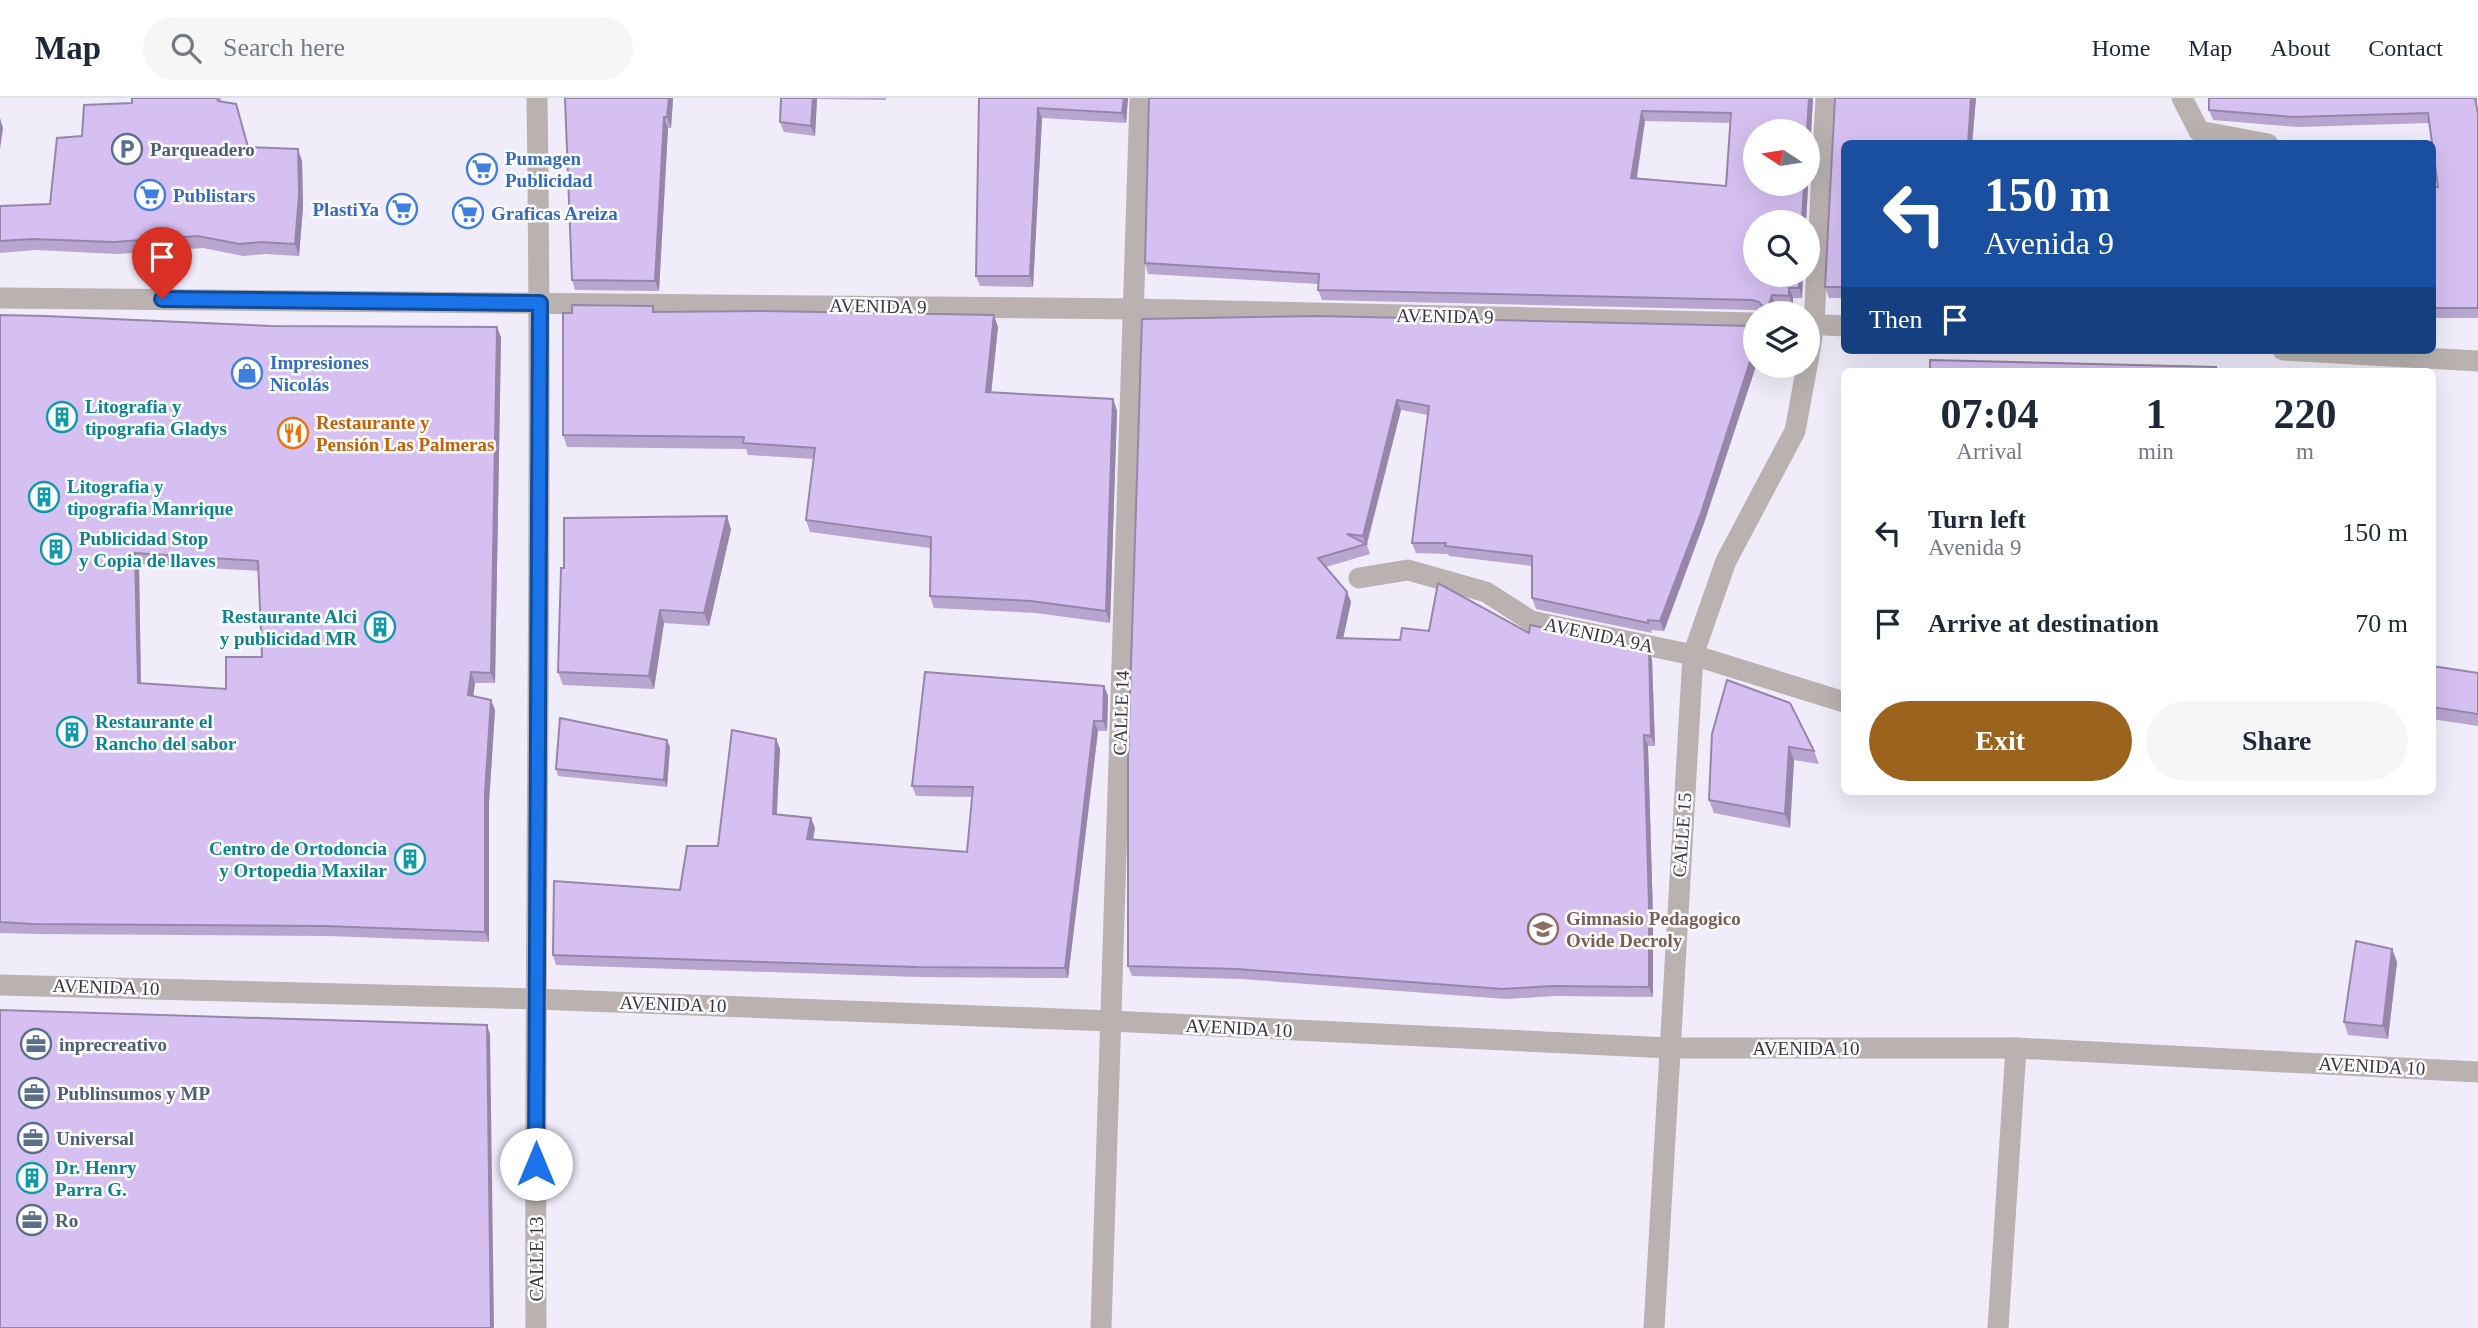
<!DOCTYPE html>
<html lang="en">
<head>
<meta charset="utf-8">
<style>
  body { margin:0; font-family:Georgia,serif; background:#f6f6f7; color:#1f2937; height:100vh; display:flex; flex-direction:column; font-size:26px; white-space:nowrap }
  * { box-sizing:border-box; margin:0 }
  p { font-size:23px; color:#747a83 }
  .icon { flex:none; width:38px; height:38px; fill:none; stroke:currentColor; stroke-width:2; stroke-linecap:round; stroke-linejoin:round }
  .map { position:relative; flex:1; overflow:hidden }
  .sheet { position:absolute; left:1841px; top:270px; width:595px; height:427px; display:flex; flex-direction:column; background:#fff; border-radius:10px; box-shadow:0 7px 28px #0002 }
  .sheet>* { flex:none }
  .guide { position:absolute; left:1841px; top:42px; width:595px; height:214px; border-radius:10px; box-shadow:0 7px 28px #0002; background:#1a4fa0; color:#fff; overflow:hidden }
  .needle { width:46px; rotate:282deg }
  .tools { position:absolute; left:1743px; top:21px; display:grid; gap:14px }
  .tools a { display:grid; place-items:center; width:77px; height:77px; border-radius:50%; background:#fff; box-shadow:0 7px 28px #0002; font-size:35px }
  .pin { position:absolute; display:grid; place-items:center; width:60px; height:60px; color:#fff; margin:-72px -30px; border-radius:50% 50% 50% 0; rotate:-45deg; box-shadow:0 0 7px #0007 }
  .pin .icon { rotate:45deg }
  .me { position:absolute; width:77px; margin:-38px; rotate:0deg; stroke-linejoin:round; filter:drop-shadow(0 0 5px #0008) }
  .turn { display:flex; align-items:center; gap:24px; height:147px; padding:0 28px; font-size:32px }
  .turn .icon { width:91px; height:91px; stroke-width:2.5 }
  .turn b { display:block; font-size:49px; line-height:60px }
  .then { display:flex; align-items:center; height:66px; padding:0 28px; background:#0003; gap:14px; font-size:26px }
  .eta { display:flex; justify-content:space-evenly; align-items:center; height:119px; text-align:center }
  .eta b { font-size:42px; font-weight:600; line-height:49px }
  .primary-button { display:flex; gap:14px; margin-top:auto; padding:14px 28px }
  .primary-button a { flex:1; height:80px; border-radius:42px; background:#9b631e; color:#fff; font-size:28px; font-weight:600; line-height:80px; text-align:center }
  .primary-button a+a { background:#f6f6f7; color:#1f2937 }
  ul { padding:0; list-style:none }
  li { display:flex; align-items:center; gap:21px; height:91px; padding:0 28px }
  li div { flex:1 }
  li b { display:block; font-size:26px }
  li em { font-style:normal }
  header { display:flex; align-items:center; gap:42px; box-sizing:border-box; height:98px; padding:0 35px; background:#fff; border-bottom:2px solid #e0e1e3 }
  header strong { font-size:33px }
  nav { display:flex; gap:38px; margin-inline-start:auto; font-size:24px }
  .search { width:490px; height:63px; background:#f6f6f7; display:flex; align-items:center; gap:18px; box-sizing:border-box; padding:0 24px; border-radius:38px; color:#747a83; font-size:26px }
  .map>svg:first-child { display:block }
  .lines { fill:none; stroke-linecap:round; stroke-linejoin:round }
  .minor { stroke:#b9b2b1; stroke-width:21 }
  .wall { fill:#b8a5d0; fill-rule:evenodd }
  .shaded-wall { fill:#9686a9 }
  .building { fill:#d6c0f2; stroke:#9686a9; stroke-width:2; fill-rule:evenodd }
  .route-casing { stroke:#114b97; stroke-width:18 }
  .route { stroke:#1a73e8; stroke-width:12 }
  .labels { text-anchor:middle; dominant-baseline:central; stroke-width:5; stroke-linejoin:round; paint-order:stroke }
  .service-label { font-size:19px; font-weight:bold; fill:#4e5e75; stroke:#fcfbfe; text-anchor:start }
  .shop-label { font-size:19px; font-weight:bold; fill:#366cbe; stroke:#fcfbfe; text-anchor:start }
  .street-label { font-size:19px; fill:#38373c; stroke:#fcfbfe }
  .culture-label { font-size:19px; font-weight:bold; fill:#0d838f; stroke:#fcfbfe; text-anchor:start }
  .food-label { font-size:19px; font-weight:bold; fill:#c56008; stroke:#fcfbfe; text-anchor:start }
  .education-label { font-size:19px; font-weight:bold; fill:#785e54; stroke:#fcfbfe; text-anchor:start }
</style>
</head>
<body>
<header>
<strong>Map</strong>
<div class="search"><svg class="icon" aria-label="search" viewBox="0 0 24 24"><circle cx="10" cy="10" r="6"/><path d="M15 15l6 6"/></svg>Search here</div>
<nav><a>Home</a><a>Map</a><a>About</a><a>Contact</a></nav>
</header>
<div class="map">
<svg width="2478" height="1230" viewBox="0 0 2478 1230">
  <rect width="100%" height="100%" fill="#f0ecfa"/>
  <g class="lines">
    <g class="minor">
      <polyline points="2182,0 2199,33 2268,46"/>
      <polyline points="0,200 1135,211 1755,225"/>
      <polyline points="1808,226 1844,228"/>
      <polyline points="2283,252 2478,263"/>
      <polyline points="1808,263 1814,226 1826,0"/>
      <polyline points="1359,480 1408,472 1486,494 1531,523 1693,557 1844,604"/>
      <polyline points="0,887 535,901 1111,923 1669,950 2016,950 2478,974"/>
      <path d="M536 1230C534 820 543 410 537 0"/>
      <polyline points="1101,1230 1140,0"/>
      <polyline points="1654,1230 1693,557 1726,463 1795,333 1807,268"/>
      <polyline points="1998,1230 2016,950"/>
    </g>
  </g>
  <g class="wall">
    <polygon points="132,0 221,0 221,4 236,6 249,49 302,63 303,109 299,158 265,156 243,158 203,150 118,156 36,152 0,155 0,108 50,106 82,38 132,5"/>
    <polygon points="565,0 673,0 671,30 668,30 659,193 575,192 572,182"/>
    <polygon points="781,0 886,0 886,2 817,1 815,38 784,34 780,24"/>
    <polygon points="979,0 1128,0 1126,25 1042,20 1033,189 980,188 976,178"/>
    <path d="M1149 0H1813L1806 124H1755V177H1803L1802 200H1793V208H1776L1773 215H1763L1755 212 1322 202 1318 192V186L1148 176 1145 165ZM1645 23 1731 25 1726 88 1637 80Z"/>
    <polygon points="1835,0 1976,0 1972,46 1844,46 1844,200 1829,200 1825,189"/>
    <polygon points="2209,0 2477,0 2478,220 2432,220 2432,89 2438,89 2430,25 2297,29 2213,22 2209,12"/>
    <polygon points="656,214 998,229 991,295 1113,301 1117,313 1110,525 1036,515 934,510 930,498 930,450 810,434 806,422 814,361 748,357 746,351 567,349 563,337"/>
    <path d="M0 217 501 239 495 585H475L473 598 491 602 495 612 489 705V844L329 838 37 836 0 835ZM139 466 259 473 262 559 226 591 141 585Z"/>
    <polygon points="1142,221 1751,228 1756,268 1704,425 1664,533 1651,532 1652,535 1536,511 1532,500 1532,468 1449,458 1448,456 1416,455 1412,445 1428,317 1401,312 1367,447 1370,456 1326,469 1347,494 1351,504 1343,540 1400,542 1429,533 1529,535 1649,552 1652,562 1655,648 1648,648 1653,818 1653,899 1555,898 1506,901 1241,881 1132,878 1128,868"/>
    <polygon points="731,431 709,528 664,525 654,591 563,587 558,574 564,470"/>
    <polygon points="2432,568 2478,575 2478,628 2432,621"/>
    <polygon points="1104,588 1108,598 1107,633 1098,633 1068,880 919,879 556,867 553,857 680,792 718,748 776,641 780,651 777,716 815,730 813,742 967,754 972,699 916,698 912,688"/>
    <polygon points="1712,636 1814,653 1819,666 1794,662 1790,730 1714,715 1709,702"/>
    <polygon points="670,649 667,689 558,678 556,671"/>
    <polygon points="2392,851 2397,864 2388,941 2348,937 2344,924"/>
  </g>
  <g class="shaded-wall">
    <polygon points="669,0 673,0 671,30 667,19"/>
    <polygon points="813,0 817,0 815,38 811,28"/>
    <polygon points="1124,0 1128,0 1126,25 1122,15"/>
    <polygon points="1809,0 1813,0 1806,124 1802,124 1804,86 1808,86 1808,33 1807,33"/>
    <polygon points="1971,0 1976,0 1972,46 1968,46"/>
    <polygon points="1038,10 1042,20 1033,189 1030,178"/>
    <polygon points="1642,13 1645,23 1635,90 1631,80"/>
    <polygon points="664,19 668,30 659,193 655,183"/>
    <polygon points="0,20 3,30 0,51"/>
    <polygon points="298,51 302,63 303,109 299,158 295,146"/>
    <polygon points="1799,177 1803,177 1802,200 1799,190"/>
    <polygon points="1789,190 1793,200 1793,208 1789,198"/>
    <polygon points="1772,197 1776,208 1773,215 1766,215"/>
    <polygon points="994,217 998,229 990,306 986,294"/>
    <polygon points="497,229 501,239 495,585 491,575"/>
    <polygon points="1755,248 1756,268 1704,425 1664,533 1660,523"/>
    <polygon points="1113,301 1117,313 1110,525 1106,513"/>
    <polygon points="1397,302 1401,312 1366,448 1363,438"/>
    <polygon points="727,418 731,431 709,528 704,515"/>
    <polygon points="135,455 139,466 141,596 138,585"/>
    <polygon points="1347,494 1351,504 1341,550 1337,540"/>
    <polygon points="660,512 664,525 654,591 649,578"/>
    <polygon points="1649,552 1652,562 1655,648 1651,638"/>
    <polygon points="471,574 475,585 472,607 468,597"/>
    <polygon points="1104,588 1108,598 1107,633 1103,623"/>
    <polygon points="491,602 495,612 489,705 489,844 485,834 485,695"/>
    <polygon points="1094,623 1098,633 1068,880 1065,870"/>
    <polygon points="1644,637 1648,648 1653,818 1653,899 1649,889"/>
    <polygon points="776,641 780,651 776,726 773,716"/>
    <polygon points="667,642 670,649 667,689 664,682"/>
    <polygon points="1789,649 1794,662 1790,730 1785,716"/>
    <polygon points="811,720 815,730 811,751 807,741"/>
    <polygon points="2392,851 2397,864 2388,941 2383,928"/>
    <polygon points="487,927 490,936 494,1230 491,1230"/>
  </g>
  <g class="building">
    <polygon points="132,0 217,0 218,3 236,6 248,49 298,51 299,97 295,146 261,144 239,146 198,138 114,144 32,141 0,143 0,108 50,106 57,40 82,38 84,7 132,5"/>
    <polygon points="565,0 669,0 667,19 664,19 655,183 572,182"/>
    <polygon points="781,0 813,0 811,28 780,24"/>
    <polygon points="979,0 1124,0 1122,15 1038,10 1030,178 976,178"/>
    <path d="M1149 0H1809L1807 33H1755V86H1804L1802 124H1755V177H1799V190H1789V198L1772 197 1766 215H1764L1763 209 1759 204 1752 202 1318 192 1319 176 1145 165ZM1642 13 1731 15 1726 88 1631 80Z"/>
    <polygon points="1835,0 1971,0 1968,46 1844,46 1844,189 1825,189"/>
    <polygon points="2209,0 2475,0 2478,16 2478,210 2432,210 2432,89 2438,89 2428,15 2293,19 2209,12"/>
    <polygon points="572,207 653,208 653,214 762,213 994,217 986,294 1113,301 1106,513 1031,503 930,498 931,439 806,422 815,350 743,345 744,339 563,337 563,215 572,215"/>
    <path d="M0 217 44 218 271 228 497 229 491 575 471 574 468 597 491 602 485 695V834L325 828 33 826 0 824ZM135 455 258 463 262 559H226V591L138 585Z"/>
    <polygon points="1318,218 1751,228 1755,226 1755,248 1701,415 1660,523 1648,522 1648,525 1532,500 1532,458 1445,448 1446,445 1412,445 1429,308 1397,302 1363,438 1347,436 1366,446 1318,460 1347,494 1337,540 1400,542 1402,530 1429,533 1438,485 1529,535 1530,527 1649,552 1651,638 1644,637 1649,807 1649,889 1552,888 1503,891 1237,871 1128,868 1128,661 1142,221"/>
    <polygon points="1930,262 2216,269 2216,273 1930,273"/>
    <polygon points="727,418 704,515 660,512 649,578 558,574 561,470 564,470 564,420"/>
    <polygon points="2432,568 2478,575 2478,616 2432,609"/>
    <polygon points="925,574 1104,588 1103,623 1094,623 1065,870 916,869 553,857 554,783 680,792 687,748 718,748 732,632 776,641 773,716 811,720 807,741 967,754 973,689 912,688"/>
    <polygon points="1727,582 1790,605 1814,653 1789,649 1785,716 1709,702 1712,636"/>
    <polygon points="560,620 667,642 664,682 556,671"/>
    <polygon points="2356,843 2392,851 2383,928 2344,924"/>
    <polygon points="0,912 487,927 491,1230 0,1230"/>
  </g>
  <g class="lines">
    <g class="route-casing">
      <polyline id="route" points="162,201 540,205 536,1066"/>
    </g>
    <use href="#route" class="route"/>
  </g>
  <defs>
    <g id="parking-ring" transform="scale(1.575)"><circle r="9.5" fill="#fcfbfe" stroke="#5c6f8a" stroke-width="1.5"/><path d="M-3.5-5.5H1a3.5 3.5 0 0 1 0 7H-1V5.5H-3.5ZM-1-3.4V-.6H.8a1.4 1.4 0 0 0 0-2.8Z" fill="#5c6f8a"/></g>
    <g id="supermarket-ring" transform="scale(1.575)"><circle r="9.5" fill="#fcfbfe" stroke="#3f7fe0" stroke-width="1.5"/><path d="M-6-5.5h2.5l.6 2H6L4.5 2H-2.5L-4.4-4H-6ZM-1.5 3.2a1.3 1.3 0 1 0 .1 0ZM3 3.2a1.3 1.3 0 1 0 .1 0Z" fill="#3f7fe0"/></g>
    <g id="shop-ring" transform="scale(1.575)"><circle r="9.5" fill="#fcfbfe" stroke="#3f7fe0" stroke-width="1.5"/><path d="M-5-2.5h2.3a2.7 3.5 0 0 1 5.4 0H5L5.5 6h-11ZM-1.5-2.5h3a1.5 2.3 0 0 0-3 0Z" fill="#3f7fe0"/></g>
    <g id="building-ring" transform="scale(1.575)"><circle r="9.5" fill="#fcfbfe" stroke="#0f9aa8" stroke-width="1.5"/><path d="M-4-6H4V6H1V3H-1V6H-4ZM-2.5-4.3h1.7v1.8h-1.7ZM.8-4.3h1.7v1.8H.8ZM-2.5-1h1.7V.8h-1.7ZM.8-1h1.7V.8H.8Z" fill="#0f9aa8"/></g>
    <g id="restaurant-ring" transform="scale(1.575)"><circle r="9.5" fill="#fcfbfe" stroke="#e8710a" stroke-width="1.5"/><path d="M-5-6h1v4h1v-4h1v4h1v-4h1v5L-1.5 .5V6h-2V.5L-5-1ZM5-6V6H3V1.5H1.5Q1.5-4 5-6Z" fill="#e8710a"/></g>
    <g id="school-ring" transform="scale(1.575)"><circle r="9.5" fill="#fcfbfe" stroke="#8d6e63" stroke-width="1.5"/><path d="M0-5L7-2L0 1L-7-2ZM-4 1L0 2.5L4 1V4Q0 6-4 4Z" fill="#8d6e63"/></g>
    <g id="office-ring" transform="scale(1.575)"><circle r="9.5" fill="#fcfbfe" stroke="#5c6f8a" stroke-width="1.5"/><path d="M-6-3h4V-5.5h4V-3h4V5H-6ZM-1-4.5V-3h2v-1.5ZM-6 0V1H6V0Z" fill="#5c6f8a"/></g>
  </defs>
  <g fill-rule="evenodd">
    <use href="#parking-ring" x="127" y="51"/>
    <use href="#supermarket-ring" x="482" y="71"/>
    <use href="#supermarket-ring" x="150" y="97"/>
    <use href="#supermarket-ring" x="402" y="111"/>
    <use href="#supermarket-ring" x="468" y="115"/>
    <use href="#shop-ring" x="247" y="275"/>
    <use href="#building-ring" x="62" y="319"/>
    <use href="#restaurant-ring" x="293" y="335"/>
    <use href="#building-ring" x="44" y="399"/>
    <use href="#building-ring" x="56" y="451"/>
    <use href="#building-ring" x="380" y="529"/>
    <use href="#building-ring" x="72" y="634"/>
    <use href="#building-ring" x="410" y="761"/>
    <use href="#school-ring" x="1543" y="831"/>
    <use href="#office-ring" x="36" y="946"/>
    <use href="#office-ring" x="34" y="995"/>
    <use href="#office-ring" x="33" y="1040"/>
    <use href="#building-ring" x="32" y="1080"/>
    <use href="#office-ring" x="32" y="1122"/>
  </g>
  <g class="labels">
    <g class="service-label">
      <text x="150" y="51">Parqueadero</text>
      <text x="59" y="946">inprecreativo</text>
      <text x="57" y="995">Publinsumos y MP</text>
      <text x="56" y="1040">Universal</text>
      <text x="55" y="1122">Ro</text>
    </g>
    <g class="shop-label">
      <text x="505" y="60">Pumagen<tspan x="505" dy="22">Publicidad</tspan></text>
      <text x="173" y="97">Publistars</text>
      <text x="379" y="111" text-anchor="end">PlastiYa</text>
      <text x="491" y="115">Graficas Areiza</text>
      <text x="270" y="264">Impresiones<tspan x="270" dy="22">Nicolás</tspan></text>
    </g>
    <g class="street-label">
      <text transform="translate(878 208) rotate(1)">AVENIDA 9</text>
      <text transform="translate(1445 218) rotate(1)">AVENIDA 9</text>
      <text transform="translate(1599 537) rotate(12)">AVENIDA 9A</text>
      <text transform="translate(1121 615) rotate(-88)">CALLE 14</text>
      <text transform="translate(1682 737) rotate(-86)">CALLE 15</text>
      <text transform="translate(106 889) rotate(2)">AVENIDA 10</text>
      <text transform="translate(673 906) rotate(2)">AVENIDA 10</text>
      <text transform="translate(1239 930) rotate(3)">AVENIDA 10</text>
      <text x="1806" y="950">AVENIDA 10</text>
      <text transform="translate(2372 968) rotate(3)">AVENIDA 10</text>
      <text transform="translate(536 1161) rotate(-90)">CALLE 13</text>
    </g>
    <g class="culture-label">
      <text x="85" y="308">Litografia y<tspan x="85" dy="22">tipografia Gladys</tspan></text>
      <text x="67" y="388">Litografia y<tspan x="67" dy="22">tipografia Manrique</tspan></text>
      <text x="79" y="440">Publicidad Stop<tspan x="79" dy="22">y Copia de llaves</tspan></text>
      <text x="357" y="518" text-anchor="end">Restaurante Alci<tspan x="357" dy="22">y publicidad MR</tspan></text>
      <text x="95" y="623">Restaurante el<tspan x="95" dy="22">Rancho del sabor</tspan></text>
      <text x="387" y="750" text-anchor="end">Centro de Ortodoncia<tspan x="387" dy="22">y Ortopedia Maxilar</tspan></text>
      <text x="55" y="1069">Dr. Henry<tspan x="55" dy="22">Parra G.</tspan></text>
    </g>
    <g class="food-label">
      <text x="316" y="324">Restaurante y<tspan x="316" dy="22">Pensión Las Palmeras</tspan></text>
    </g>
    <g class="education-label">
      <text x="1566" y="820">Gimnasio Pedagogico<tspan x="1566" dy="22">Ovide Decroly</tspan></text>
    </g>
  </g>
</svg>
<div class="tools">
<a><svg class="needle" viewBox="-14 -14 28 28"><path d="M0-13l5 13h-10z" fill="#e53935"/><path d="M0 13l5-13h-10z" fill="#747a83"/></svg></a>
<a><svg class="icon" aria-label="search" viewBox="0 0 24 24"><circle cx="10" cy="10" r="6"/><path d="M15 15l6 6"/></svg></a>
<a><svg class="icon" aria-label="layers" viewBox="0 0 24 24"><path d="M12 4l9 5-9 5-9-5zM3 14l9 5 9-5"/></svg></a>
</div>
<div class="pin" style="left:162px;top:201px;background:#d93025"><svg class="icon" aria-label="arrive" viewBox="0 0 24 24"><path d="M6 21V4h12l-3 4 3 4H6"/></svg></div>
<svg class="me" style="left:536px;top:1066px" viewBox="-20 -20 40 40"><circle r="19" fill="#fff"/><path d="M0-13L10 11 0 6-10 11z" fill="#1a73e8"/></svg>
<div class="guide">
<div class="turn"><svg class="icon" aria-label="left" viewBox="0 0 24 24"><path d="M17 20v-9H6M10 6l-5 5 5 5"/></svg><div><b>150 m</b>Avenida 9</div></div>
<div class="then">Then<svg class="icon" aria-label="arrive" viewBox="0 0 24 24"><path d="M6 21V4h12l-3 4 3 4H6"/></svg></div>
</div>
<section class="sheet">
<div class="eta">
<div><b>07:04</b><p>Arrival</p></div>
<div><b>1</b><p>min</p></div>
<div><b>220</b><p>m</p></div>
</div>
<ul>
<li><svg class="icon" aria-label="left" viewBox="0 0 24 24"><path d="M17 20v-9H6M10 6l-5 5 5 5"/></svg><div><b>Turn left</b><p>Avenida 9</p></div><em>150 m</em></li>
<li><svg class="icon" aria-label="arrive" viewBox="0 0 24 24"><path d="M6 21V4h12l-3 4 3 4H6"/></svg><div><b>Arrive at destination</b></div><em>70 m</em></li>
</ul>
<div class="primary-button"><a>Exit</a><a>Share</a></div>
</section>
</div>
</body>
</html>
